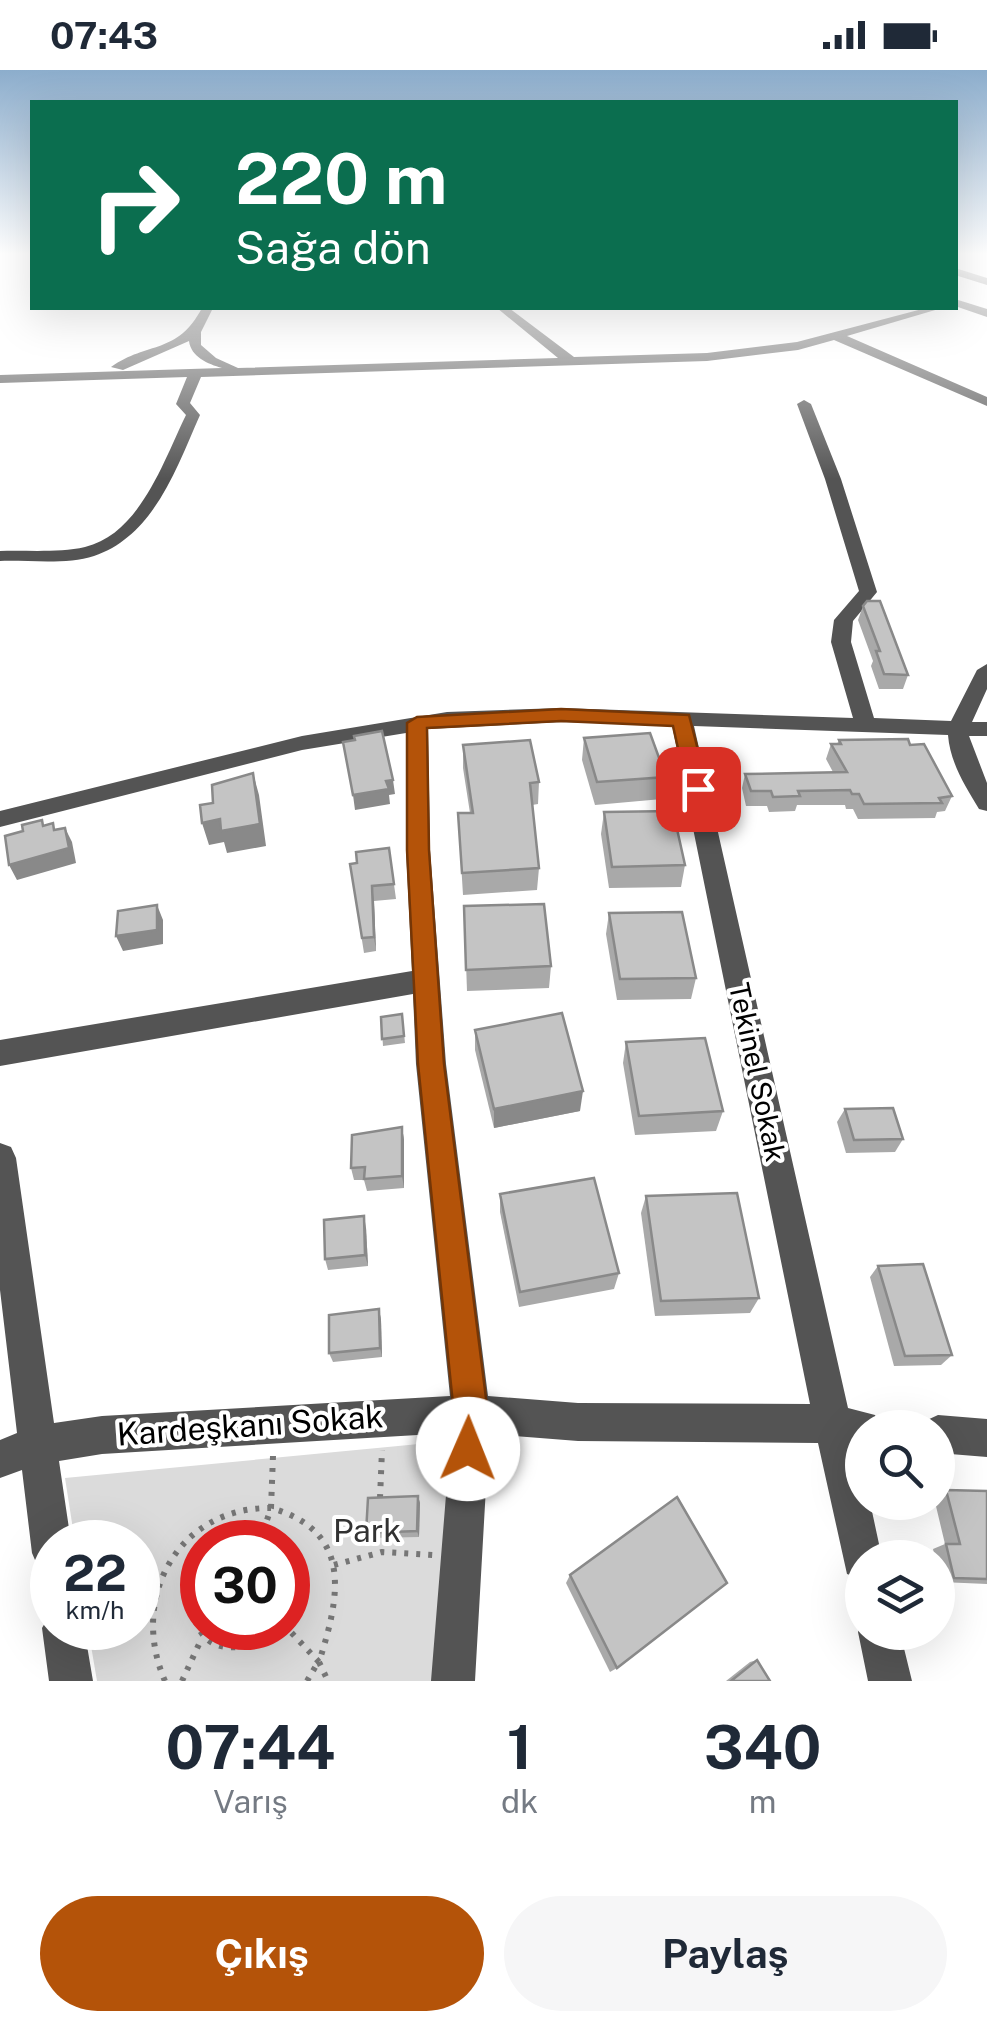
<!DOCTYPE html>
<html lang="tr">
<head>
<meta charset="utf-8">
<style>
  body { margin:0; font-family:"Public Sans",sans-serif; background:#f6f6f7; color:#1f2937; height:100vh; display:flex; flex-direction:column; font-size:38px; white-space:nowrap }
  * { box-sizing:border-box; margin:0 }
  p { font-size:32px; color:#747a83 }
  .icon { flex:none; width:55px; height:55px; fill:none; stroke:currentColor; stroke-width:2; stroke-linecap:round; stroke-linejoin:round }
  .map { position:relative; height:1611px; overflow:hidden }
  .panel { display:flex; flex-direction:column; background:#fff; flex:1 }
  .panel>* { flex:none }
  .guide { position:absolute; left:30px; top:30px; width:928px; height:210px; border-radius:0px; box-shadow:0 10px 40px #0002; background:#0b6e4f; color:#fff; overflow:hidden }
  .controls { position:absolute; left:845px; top:1340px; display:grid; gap:20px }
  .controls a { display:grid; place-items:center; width:110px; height:110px; border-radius:50%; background:#fff; box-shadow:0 10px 40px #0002; font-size:50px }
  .speed { position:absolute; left:30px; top:1450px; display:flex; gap:20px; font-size:50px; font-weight:700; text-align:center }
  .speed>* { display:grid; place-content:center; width:130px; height:130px; border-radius:50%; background:#fff; box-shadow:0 10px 40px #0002; line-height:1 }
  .speed small { font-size:25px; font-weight:400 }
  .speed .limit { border:15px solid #d22; background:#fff; color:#111 }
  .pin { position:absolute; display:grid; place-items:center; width:85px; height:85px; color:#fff; margin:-42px; border-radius:20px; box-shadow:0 5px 15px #0006 }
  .me { position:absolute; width:110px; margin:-55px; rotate:1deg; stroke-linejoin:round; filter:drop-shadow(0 0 8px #0008) }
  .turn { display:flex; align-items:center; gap:35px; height:210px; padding:0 40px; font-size:45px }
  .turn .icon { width:130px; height:130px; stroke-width:2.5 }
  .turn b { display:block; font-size:70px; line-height:85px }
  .eta { display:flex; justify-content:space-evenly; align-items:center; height:170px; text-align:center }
  .eta b { font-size:60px; font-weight:700; line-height:70px }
  .cta { display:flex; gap:20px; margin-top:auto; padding:20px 40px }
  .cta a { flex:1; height:115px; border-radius:60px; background:#b45309; color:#fff; font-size:40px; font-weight:700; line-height:115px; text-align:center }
  .cta a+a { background:#f6f6f7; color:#1f2937 }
  .status { display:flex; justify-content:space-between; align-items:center; height:70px; padding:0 50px; background:#fff; direction:ltr }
  .status svg { height:28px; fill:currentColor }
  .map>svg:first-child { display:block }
  .green { fill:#dbdbdb; fill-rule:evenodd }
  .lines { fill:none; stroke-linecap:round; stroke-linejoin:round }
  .path { stroke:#767676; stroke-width:6; stroke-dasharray:4 8; stroke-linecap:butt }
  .minor { fill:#545454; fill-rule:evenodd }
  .wall { fill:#a9a9a9 }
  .shaded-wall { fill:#898989 }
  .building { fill:#c4c4c4; stroke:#898989; stroke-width:2.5 }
  .route { fill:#b45309; stroke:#753606; stroke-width:2.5 }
  .labels { text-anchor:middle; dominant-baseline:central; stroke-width:8; stroke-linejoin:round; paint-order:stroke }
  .street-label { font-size:28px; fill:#000; stroke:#fff }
  .near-street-label { font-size:32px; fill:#000; stroke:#fff }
  .near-park-label { font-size:32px; fill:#323232; stroke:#fff }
</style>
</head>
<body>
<div class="status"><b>07:43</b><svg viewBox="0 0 49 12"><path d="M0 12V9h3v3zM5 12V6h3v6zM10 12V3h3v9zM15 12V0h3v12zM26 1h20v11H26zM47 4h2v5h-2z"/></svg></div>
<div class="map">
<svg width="987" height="1611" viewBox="0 0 987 1611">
  <rect width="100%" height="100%" fill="#fff"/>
  <path class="green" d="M440 1372 449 1383 442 1611H97L88 1558H138V1472H75L65 1408ZM202 1472H288V1558H202Z"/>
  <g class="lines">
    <g class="path">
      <path d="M273 1386 271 1438C355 1462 339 1529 319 1592L287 1558"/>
      <polyline points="380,1428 382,1380"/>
      <polyline points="221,1472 251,1462 275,1472"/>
      <path d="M202 1492C174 1560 215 1605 279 1558"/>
      <polyline points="288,1493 291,1514 288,1537"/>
      <polyline points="334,1495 382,1482 433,1485"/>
      <polyline points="319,1592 328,1611"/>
      <path d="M165 1611C129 1529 177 1437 271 1438L262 1465"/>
      <polyline points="182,1611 200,1572"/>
      <polyline points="307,1611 317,1594"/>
    </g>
    <g class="minor">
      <polygon points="955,198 987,208 987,215 955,205"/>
      <polygon points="955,229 987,239 987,247 955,236"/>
      <path d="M202 238H213L201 262V275L216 288 238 298 558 288 497 238H509L574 287 707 283 797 272 926 238H942L847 266 987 327V336L834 270 798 280 707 291 201 307 190 333 200 345C177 397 154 466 94 486 67 495 29 490 0 491V481C27 480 59 483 85 477 140 464 164 390 186 345L176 334 187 307 0 313V305L222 298C208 294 191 287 189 271L123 300 111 297C148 271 177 285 202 238Z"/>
      <path d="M804 330 811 334 841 409 877 522 853 551 851 572 874 648 951 651 977 600 987 594V619L972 652H987V666H969L987 713V741L979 739C965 716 950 692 948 665L694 656 848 1338 875 1345 881 1358H862V1377L857 1376 862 1401V1432H870L882 1488H862V1509L847 1504 818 1373 578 1371 489 1364 475 1611H431L451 1363 102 1384 59 1391 71 1472H52V1503L38 1497 32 1483 22 1400 0 1408V1370L17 1363 0 1220V1073L11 1077 16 1088 54 1353 102 1346 450 1326 416 994 413 924 0 996V970L412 901 406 780V663L302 680 0 757V741L302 666 447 642 561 638 853 648 831 572 834 550 859 521 825 409 797 334ZM561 652 672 655 810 1334 578 1333 488 1326 446 994 430 780 428 659Z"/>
      <polygon points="938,1345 987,1349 987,1387 938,1383 938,1358 922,1358 925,1351"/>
      <polygon points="52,1541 52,1558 84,1558 93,1611 49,1611 42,1558"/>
      <polygon points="862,1550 862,1562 900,1562 912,1611 868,1611 858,1562"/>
    </g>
  </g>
  <g class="wall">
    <polygon points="863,536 908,605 903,619 879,619 871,596 873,591 858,550"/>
    <polygon points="584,668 666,707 662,729 595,735 582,690"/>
    <polygon points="839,670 910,675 952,726 945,741 937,742 935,748 858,749 853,739 846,739 845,735 797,735 795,741 769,742 767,736 746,736 742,718 745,704 833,702 826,689 831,674 837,674"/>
    <polygon points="463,675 539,712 538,734 532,735 539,798 537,820 463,825 458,743 470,743 463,698"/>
    <polygon points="604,742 685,795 681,817 609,818 601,764"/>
    <polygon points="389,778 396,829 374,831 376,881 364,883 350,794 357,793"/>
    <polygon points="464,836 551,896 549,918 467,921"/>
    <polygon points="609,843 696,908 691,929 617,930 606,864"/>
    <polygon points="402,944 405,973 383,976 381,947"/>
    <polygon points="475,960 580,1041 494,1058 475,980"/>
    <polygon points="626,972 723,1041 716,1061 635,1065 623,993"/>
    <polygon points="845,1039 903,1069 895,1082 846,1083 837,1052"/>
    <polygon points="402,1057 404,1070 404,1118 367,1121 364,1110 354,1110 351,1098"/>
    <polygon points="500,1124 619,1203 614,1219 519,1237 500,1142"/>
    <polygon points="646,1126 759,1228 750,1243 655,1246 641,1143"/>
    <polygon points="366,1158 368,1196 328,1200 325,1189"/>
    <polygon points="878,1196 952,1285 941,1295 894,1296 870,1207"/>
    <polygon points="379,1239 381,1250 382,1287 333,1292 329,1283"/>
    <polygon points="946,1420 987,1421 987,1514 941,1512 938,1499 938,1488 935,1488 933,1479 945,1474 935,1432 938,1432 938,1425"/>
    <polygon points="418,1426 420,1433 419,1467 370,1468 366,1463"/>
    <polygon points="570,1505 617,1598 610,1602 566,1513"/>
    <polygon points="757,1590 770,1611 726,1611 750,1592"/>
  </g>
  <g class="shaded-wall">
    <polygon points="253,703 259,725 266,776 227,783 224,772 209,775 202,753 220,749"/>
    <polygon points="393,710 395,724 389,725 390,734 355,740 353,725 386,711"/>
    <polygon points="65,758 72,772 76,793 17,810 9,795"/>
    <polygon points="372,816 374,831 376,881 374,867"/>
    <polygon points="157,835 163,850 163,874 123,881 116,866"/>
    <polygon points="583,1021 580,1041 494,1058 494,1039"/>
    <polygon points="402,1057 404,1070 404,1118 402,1106"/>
    <polygon points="364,1146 366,1158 368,1196 365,1185"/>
    <polygon points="379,1239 381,1250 382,1287 380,1278"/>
    <polygon points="418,1426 420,1433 419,1467 417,1461"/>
  </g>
  <g class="building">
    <polygon points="867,531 880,531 908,605 884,604 876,581 880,581 863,536"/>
    <polygon points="382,661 393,710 386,711 389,719 353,725 343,672 355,670 354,666"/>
    <polygon points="650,663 666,707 597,712 584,668"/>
    <polygon points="908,669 910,675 924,674 952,726 939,728 942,733 864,734 859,724 852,724 850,720 798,721 800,726 773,727 771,721 751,721 745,704 847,702 831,674 841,674 839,670"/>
    <polygon points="530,670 539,712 530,713 539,798 462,803 458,743 473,743 463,675"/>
    <polygon points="253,703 260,754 221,761 220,749 202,753 200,735 213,733 212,715"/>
    <polygon points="673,741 685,795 612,797 604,742"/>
    <polygon points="42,750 43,756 53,753 54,760 65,758 69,778 9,795 5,766 23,761 22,755"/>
    <polygon points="389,778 394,814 372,816 374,867 362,868 350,794 357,793 356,782"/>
    <polygon points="544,834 551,896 466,900 464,836"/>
    <polygon points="157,835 157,860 116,866 118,841"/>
    <polygon points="682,842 696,908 620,909 609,843"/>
    <polygon points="562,943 583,1021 494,1039 475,960"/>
    <polygon points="402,944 404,966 382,969 381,947"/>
    <polygon points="705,968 723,1041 639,1046 626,972"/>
    <polygon points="893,1038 903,1069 854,1070 845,1039"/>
    <polygon points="402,1057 402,1106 364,1109 365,1097 351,1098 352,1065"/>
    <polygon points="594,1108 619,1203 520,1222 500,1124"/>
    <polygon points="737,1123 759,1228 661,1231 646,1126"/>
    <polygon points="364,1146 365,1185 325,1189 324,1150"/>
    <polygon points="923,1194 952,1285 905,1286 878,1196"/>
    <polygon points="379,1239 380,1278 329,1283 329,1245"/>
    <polygon points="946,1420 987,1421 987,1509 954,1508 946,1474 960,1474"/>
    <polygon points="418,1426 417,1461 366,1463 368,1428"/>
    <polygon points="677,1427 727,1513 617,1598 570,1505"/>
    <polygon points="757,1590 770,1611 731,1611"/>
  </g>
  <linearGradient id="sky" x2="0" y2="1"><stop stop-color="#8cadcc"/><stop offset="0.45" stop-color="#fff"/><stop offset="1" stop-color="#fff" stop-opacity="0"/></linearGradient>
  <rect width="987" height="409" fill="url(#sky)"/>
  <polygon class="route" points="561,639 689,645 708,719 698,726 687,719 673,656 561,651 427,658 429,780 444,994 488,1344 486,1379 481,1392 468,1397 456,1392 451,1379 454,1344 418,994 407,780 407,653 417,647"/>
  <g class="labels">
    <g class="street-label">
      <text transform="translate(758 1002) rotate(78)">Tekinel Sokak</text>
    </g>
    <g class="near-street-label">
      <text transform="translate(250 1355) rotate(-4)">Kardeşkanı Sokak</text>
    </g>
    <g class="near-park-label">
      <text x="367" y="1460">Park</text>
    </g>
  </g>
</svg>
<div class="controls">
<a><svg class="icon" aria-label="search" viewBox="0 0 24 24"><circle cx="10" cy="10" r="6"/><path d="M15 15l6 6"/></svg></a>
<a><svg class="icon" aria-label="layers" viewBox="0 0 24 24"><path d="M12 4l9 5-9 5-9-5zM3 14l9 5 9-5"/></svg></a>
</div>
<div class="speed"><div>22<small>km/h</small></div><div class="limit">30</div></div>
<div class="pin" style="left:698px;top:719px;background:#d93025"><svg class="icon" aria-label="arrive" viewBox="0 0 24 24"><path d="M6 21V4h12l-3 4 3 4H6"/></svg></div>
<svg class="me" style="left:468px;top:1379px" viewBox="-20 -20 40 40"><circle r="19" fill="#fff"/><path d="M0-13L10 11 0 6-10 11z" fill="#b45309"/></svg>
<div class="guide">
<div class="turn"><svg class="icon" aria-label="right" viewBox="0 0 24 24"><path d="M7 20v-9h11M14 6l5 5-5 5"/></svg><div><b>220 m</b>Sağa dön</div></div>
</div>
</div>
<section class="panel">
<div class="eta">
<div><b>07:44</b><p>Varış</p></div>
<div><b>1</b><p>dk</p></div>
<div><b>340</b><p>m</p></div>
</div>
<div class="cta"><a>Çıkış</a><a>Paylaş</a></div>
</section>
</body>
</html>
